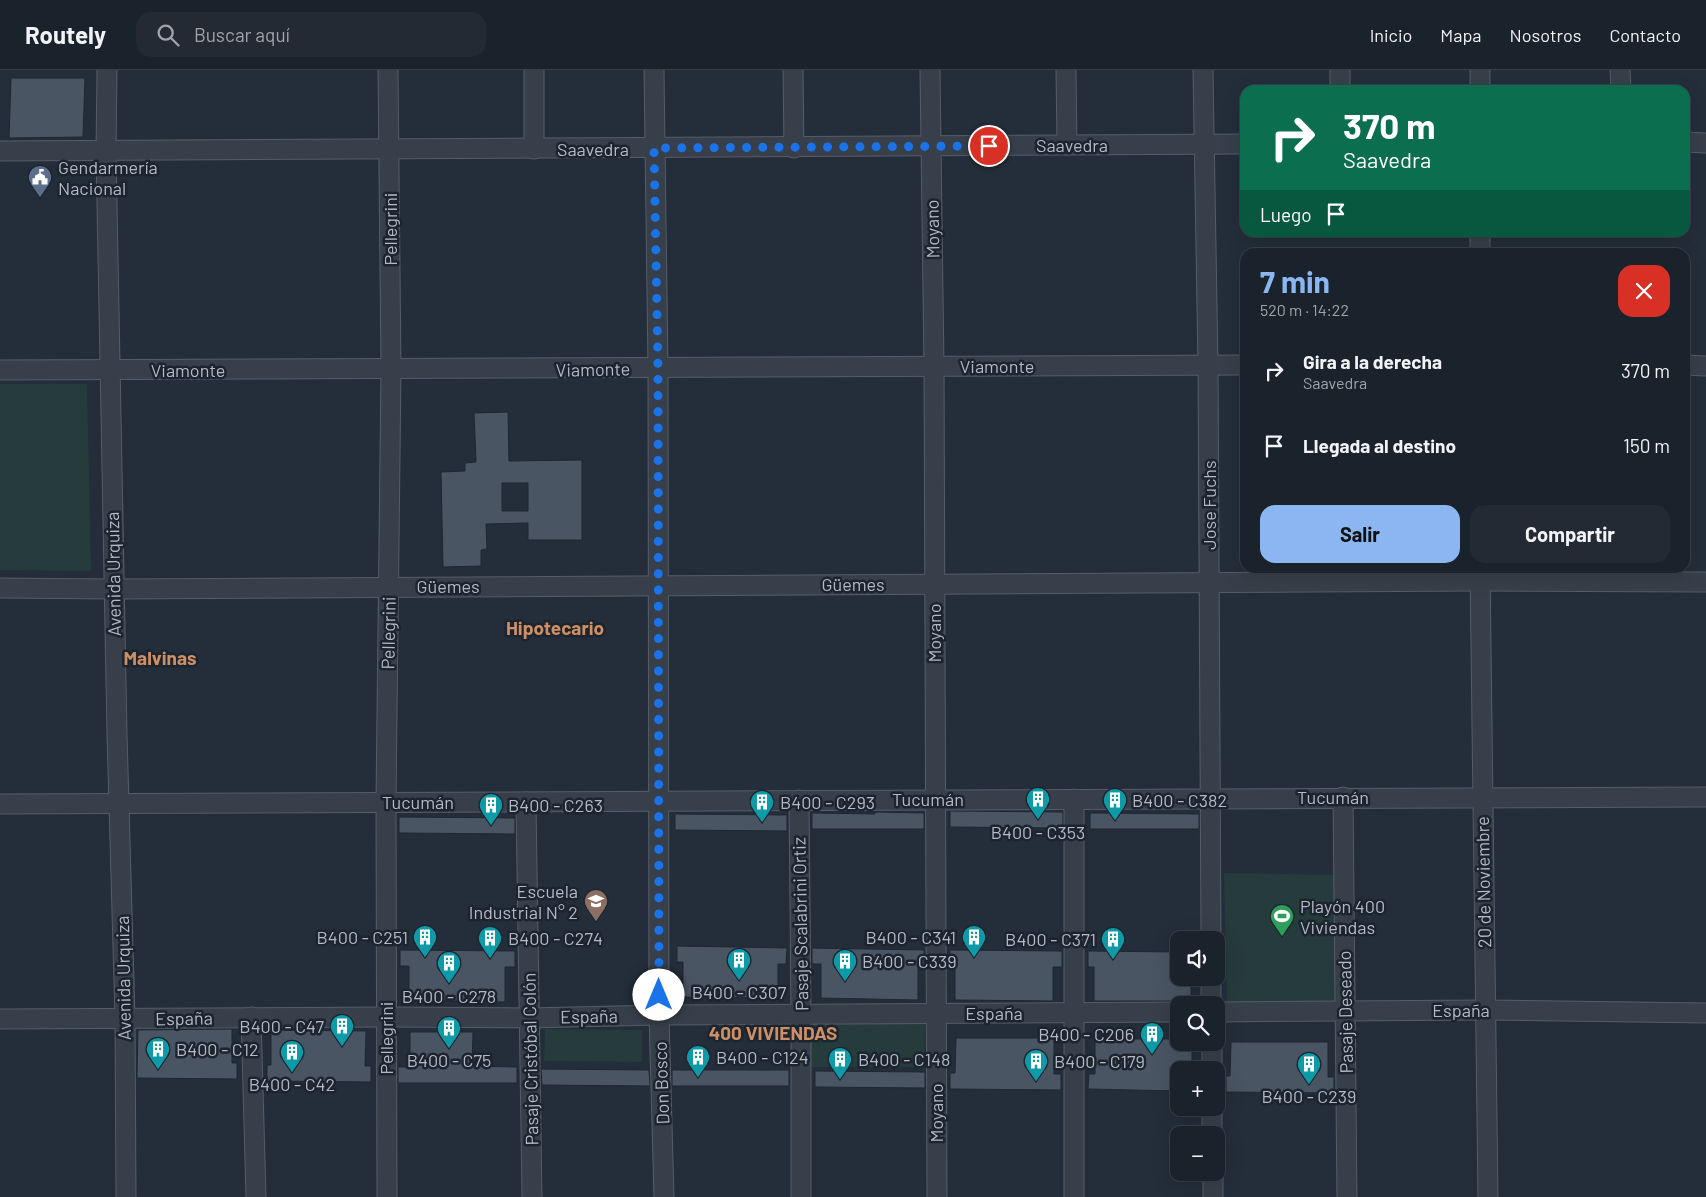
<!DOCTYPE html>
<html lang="es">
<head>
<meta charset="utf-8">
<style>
  body { margin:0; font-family:Barlow,sans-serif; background:#232a34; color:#f1f3f6; height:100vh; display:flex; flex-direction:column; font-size:19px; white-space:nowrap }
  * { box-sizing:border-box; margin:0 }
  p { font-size:16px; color:#9fa4a9 }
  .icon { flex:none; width:28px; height:28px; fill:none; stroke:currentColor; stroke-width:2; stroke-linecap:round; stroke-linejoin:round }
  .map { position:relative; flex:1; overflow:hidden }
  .drawer { position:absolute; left:1240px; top:178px; width:450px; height:325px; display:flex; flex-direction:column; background:#1a222c; border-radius:15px; box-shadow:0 5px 20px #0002,0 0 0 1px #383f48 }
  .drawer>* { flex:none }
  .guide { position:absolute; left:1240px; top:15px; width:450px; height:152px; border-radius:15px; box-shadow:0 5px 20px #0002,0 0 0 1px #383f48; background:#0b6e4f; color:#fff; overflow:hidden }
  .buttons { position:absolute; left:1170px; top:861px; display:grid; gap:10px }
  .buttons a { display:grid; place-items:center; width:55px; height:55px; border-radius:10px; background:#1a222c; box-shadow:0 5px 20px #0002,0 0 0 1px #383f48; font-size:25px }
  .pin { position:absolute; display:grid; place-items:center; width:42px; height:42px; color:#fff; margin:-21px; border:2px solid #fff; border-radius:50%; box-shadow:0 1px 5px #0007 }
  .me { position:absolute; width:55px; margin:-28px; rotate:0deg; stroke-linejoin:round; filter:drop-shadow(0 0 4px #0008) }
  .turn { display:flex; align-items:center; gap:18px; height:105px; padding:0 20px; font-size:22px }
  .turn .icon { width:65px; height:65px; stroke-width:2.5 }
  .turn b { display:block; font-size:35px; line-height:42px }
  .then { display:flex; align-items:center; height:48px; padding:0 20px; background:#0003; gap:10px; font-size:19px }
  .round { display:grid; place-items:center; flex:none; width:52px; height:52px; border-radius:15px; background:#232a34 }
  .overview { display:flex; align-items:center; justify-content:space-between; height:85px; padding:0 20px }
  h1 { font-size:30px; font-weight:700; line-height:38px; color:#8bb6f2 }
  .button { display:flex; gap:10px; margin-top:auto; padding:10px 20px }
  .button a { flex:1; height:58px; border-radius:15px; background:#8bb6f2; color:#111; font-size:20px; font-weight:700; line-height:58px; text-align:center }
  .button a+a { background:#232a34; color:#f1f3f6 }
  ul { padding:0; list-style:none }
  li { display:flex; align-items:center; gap:15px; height:75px; padding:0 20px }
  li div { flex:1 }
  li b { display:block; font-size:19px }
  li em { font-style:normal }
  header { display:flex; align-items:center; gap:30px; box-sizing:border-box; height:70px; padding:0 25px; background:#1a222c; border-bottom:1px solid #383f48 }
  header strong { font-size:24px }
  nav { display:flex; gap:28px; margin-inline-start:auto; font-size:18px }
  .search { width:350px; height:45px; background:#232a34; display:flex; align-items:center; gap:12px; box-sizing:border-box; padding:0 18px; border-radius:15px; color:#9fa4a9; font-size:19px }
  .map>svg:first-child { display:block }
  .green { fill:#263b3c }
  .building { fill:#4a5563; stroke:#1e2731; fill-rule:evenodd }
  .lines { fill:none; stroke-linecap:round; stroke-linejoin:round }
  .minor-casing { stroke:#555d68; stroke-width:21 }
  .minor { stroke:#37404a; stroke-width:19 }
  .route { stroke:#1a73e8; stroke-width:9; stroke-dasharray:0 16.2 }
  .labels { text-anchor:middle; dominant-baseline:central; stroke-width:5; stroke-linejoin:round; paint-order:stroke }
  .street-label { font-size:18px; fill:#b2bac6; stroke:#1c252f }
  .poi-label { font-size:18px; fill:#b2bac6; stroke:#1c252f; text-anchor:start }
  .neighbourhood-label { font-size:19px; font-weight:bold; fill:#ce8f65; stroke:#1c252f }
</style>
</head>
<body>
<header>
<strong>Routely</strong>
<div class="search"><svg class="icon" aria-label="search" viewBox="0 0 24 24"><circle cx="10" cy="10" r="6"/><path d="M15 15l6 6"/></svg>Buscar aquí</div>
<nav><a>Inicio</a><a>Mapa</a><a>Nosotros</a><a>Contacto</a></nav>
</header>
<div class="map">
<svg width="1706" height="1127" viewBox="0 0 1706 1127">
  <rect width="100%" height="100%" fill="#232e3a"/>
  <g class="green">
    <polygon points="0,314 87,314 91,501 0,500"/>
    <polygon points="1224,803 1338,805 1339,930 1335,936 1227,940"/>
    <polygon points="811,954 925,954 924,997 811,997"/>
    <polygon points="545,959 642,960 642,992 544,991"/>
  </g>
  <g class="building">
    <polygon points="11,8 85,8 83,67 9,68"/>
    <path d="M508 342 509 391 582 390V470H528V453L486 454 487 479 481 480V496L443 497 441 402 465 401V393L476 392 474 343ZM502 413H528V441H502Z"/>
    <polygon points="950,741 1063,742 1063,758 950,757"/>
    <polygon points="875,742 924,743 924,759 812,759 812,743 875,744"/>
    <polygon points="1090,743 1199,744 1199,759 1090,759"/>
    <polygon points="675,744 787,745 787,761 675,760"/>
    <polygon points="399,747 515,748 515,764 399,763"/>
    <polygon points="677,876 787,878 786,894 778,894 778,928 683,927 683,892 677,892"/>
    <polygon points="812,878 924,880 924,896 918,896 918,930 821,928 821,894 812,894"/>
    <polygon points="400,880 515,881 515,897 505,897 505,932 409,930 409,896 400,896"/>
    <polygon points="950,880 1062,881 1062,897 1053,897 1053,931 955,930 955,896 949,896"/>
    <polygon points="1088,881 1179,882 1179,908 1191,908 1191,933 1179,931 1094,931 1094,897 1088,897"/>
    <polygon points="232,959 232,993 237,993 237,1009 137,1008 138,960"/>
    <polygon points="271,960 366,961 365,996 371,996 371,1012 267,1011 267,995 271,995"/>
    <polygon points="410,962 473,962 472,996 517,997 517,1013 398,1013 398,997 410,997"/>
    <polygon points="956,968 1054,968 1054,1004 1061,1004 1061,1020 950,1019 950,1003 955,1003"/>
    <polygon points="1095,969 1179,969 1179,972 1192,972 1192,1000 1179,1000 1179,1021 1088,1019 1089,1004 1095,1004"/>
    <polygon points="1231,972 1328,972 1328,1007 1334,1007 1334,1023 1226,1022 1226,1006 1230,1006"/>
    <polygon points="541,999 649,1000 650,1016 542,1015"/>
    <rect x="672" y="1000" width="117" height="16"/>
    <polygon points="815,1001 925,1002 925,1018 815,1017"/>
  </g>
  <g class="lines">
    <g class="minor-casing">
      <g id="minor">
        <polyline points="107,0 106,81 117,664 125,948 126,1127"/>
        <polyline points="534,0 534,79"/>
        <polyline points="654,0 658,298 659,945 664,1127"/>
        <polyline points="793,0 794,78"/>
        <polyline points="930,0 934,296 937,1127"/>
        <polyline points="1066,0 1067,75"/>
        <polyline points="1203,0 1208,295 1211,870"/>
        <polyline points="1340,0 1340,20"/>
        <polyline points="1480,0 1480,20"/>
        <polyline points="1620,0 1621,20"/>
        <polyline points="1685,72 1706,73"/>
        <polyline points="0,81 1245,74"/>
        <polyline points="1480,162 1480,182"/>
        <polyline points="1685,295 1706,296"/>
        <polyline points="0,300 1245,295"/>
        <polyline points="1480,498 1488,1127"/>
        <polyline points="0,518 114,519 1480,511 1706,512"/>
        <polyline points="1343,727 1347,1127"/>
        <polyline points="1074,729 1074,1127"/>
        <polyline points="799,730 801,944 801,1127"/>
        <polyline points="526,732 532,1127"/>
        <polyline points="0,734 1706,727"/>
        <polyline points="1211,908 1211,935"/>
        <polyline points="1216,942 1485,940 1706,943"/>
        <polyline points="251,947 256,1127"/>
        <polyline points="0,949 386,947 529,948 659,945 1179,942"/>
        <polyline points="1212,972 1212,1000"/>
        <polyline points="1212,1038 1212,1065"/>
        <polyline points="1213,1102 1213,1127"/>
        <polyline points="387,1127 386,732 391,299 388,0"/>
      </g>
    </g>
    <use href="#minor" class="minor"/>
  </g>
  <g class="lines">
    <polyline class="route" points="659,925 658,298 654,78 989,76"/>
  </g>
  <defs>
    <g id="civic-pin" transform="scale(1.25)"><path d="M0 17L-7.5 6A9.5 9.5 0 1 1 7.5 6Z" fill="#5c6f8a" stroke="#1c252f"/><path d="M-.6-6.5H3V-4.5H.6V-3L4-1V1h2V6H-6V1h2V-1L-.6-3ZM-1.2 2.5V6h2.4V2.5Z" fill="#fff"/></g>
    <g id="building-pin" transform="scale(1.25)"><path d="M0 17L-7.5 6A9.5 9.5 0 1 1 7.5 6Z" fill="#0f9aa8" stroke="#1c252f"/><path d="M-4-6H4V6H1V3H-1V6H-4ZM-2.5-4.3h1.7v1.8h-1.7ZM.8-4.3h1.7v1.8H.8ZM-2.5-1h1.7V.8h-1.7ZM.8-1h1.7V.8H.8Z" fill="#fff"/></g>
    <g id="school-pin" transform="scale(1.25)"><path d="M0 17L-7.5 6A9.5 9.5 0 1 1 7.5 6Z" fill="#8d6e63" stroke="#1c252f"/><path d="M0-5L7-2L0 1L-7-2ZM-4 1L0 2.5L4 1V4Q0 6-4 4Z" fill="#fff"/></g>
    <g id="stadium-pin" transform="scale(1.25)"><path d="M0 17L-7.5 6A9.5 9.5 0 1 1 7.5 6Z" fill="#2e9e5b" stroke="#1c252f"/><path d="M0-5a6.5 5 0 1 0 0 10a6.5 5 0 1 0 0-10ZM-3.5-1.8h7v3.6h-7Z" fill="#fff"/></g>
  </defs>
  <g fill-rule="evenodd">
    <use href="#civic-pin" x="40" y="107"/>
    <use href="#building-pin" x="1038" y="729"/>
    <use href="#building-pin" x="1115" y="730"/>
    <use href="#building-pin" x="762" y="732"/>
    <use href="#building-pin" x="491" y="735"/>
    <use href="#school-pin" x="596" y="831"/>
    <use href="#stadium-pin" x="1282" y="846"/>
    <use href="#building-pin" x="425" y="867"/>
    <use href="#building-pin" x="974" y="867"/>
    <use href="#building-pin" x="490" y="868"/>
    <use href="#building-pin" x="1113" y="869"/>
    <use href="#building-pin" x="739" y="890"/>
    <use href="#building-pin" x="845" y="891"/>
    <use href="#building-pin" x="449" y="893"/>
    <use href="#building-pin" x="342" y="956"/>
    <use href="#building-pin" x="449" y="958"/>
    <use href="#building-pin" x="1152" y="964"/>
    <use href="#building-pin" x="158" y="979"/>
    <use href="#building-pin" x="292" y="982"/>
    <use href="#building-pin" x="698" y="987"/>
    <use href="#building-pin" x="840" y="989"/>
    <use href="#building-pin" x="1036" y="991"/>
    <use href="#building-pin" x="1309" y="994"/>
  </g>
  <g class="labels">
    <g class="street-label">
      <text x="1072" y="75">Saavedra</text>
      <text x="593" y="79">Saavedra</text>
      <text transform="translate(390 159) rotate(-90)">Pellegrini</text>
      <text transform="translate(932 159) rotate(-91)">Moyano</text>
      <text x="997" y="296">Viamonte</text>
      <text transform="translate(593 299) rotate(-1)">Viamonte</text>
      <text x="188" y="300">Viamonte</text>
      <text transform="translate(1209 435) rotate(-90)">Jose Fuchs</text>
      <text transform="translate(113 504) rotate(-91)">Avenida Urquiza</text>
      <text x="853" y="514">Güemes</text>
      <text x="448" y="516">Güemes</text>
      <text transform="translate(388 563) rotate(-89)">Pellegrini</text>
      <text transform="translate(934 563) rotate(-90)">Moyano</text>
      <text x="1333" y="727">Tucumán</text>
      <text x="928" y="729">Tucumán</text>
      <text x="418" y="732">Tucumán</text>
      <text transform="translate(1483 812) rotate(-91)">20 de Noviembre</text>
      <text transform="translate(800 854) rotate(-91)">Pasaje Scalabrini Ortiz</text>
      <text transform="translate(123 908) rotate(-91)">Avenida Urquiza</text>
      <text x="1461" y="940">España</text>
      <text transform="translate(1345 942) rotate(-91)">Pasaje Deseado</text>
      <text x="994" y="943">España</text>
      <text transform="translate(589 946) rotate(-1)">España</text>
      <text transform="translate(184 948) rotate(-1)">España</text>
      <text transform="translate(386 968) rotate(-90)">Pellegrini</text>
      <text transform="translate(530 989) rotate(-91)">Pasaje Cristóbal Colón</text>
      <text transform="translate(661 1013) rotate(-92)">Don Bosco</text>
      <text transform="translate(936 1043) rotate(-90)">Moyano</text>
    </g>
    <g class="poi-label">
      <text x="58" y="97">Gendarmería<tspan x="58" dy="21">Nacional</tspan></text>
      <text x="1132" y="730">B400 - C382</text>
      <text x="780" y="732">B400 - C293</text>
      <text x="508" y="735">B400 - C263</text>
      <text x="1038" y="762" text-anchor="middle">B400 - C353</text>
      <text x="578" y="821" text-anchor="end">Escuela<tspan x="578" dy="21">Industrial N° 2</tspan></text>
      <text x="1300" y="836">Playón 400<tspan x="1300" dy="21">Viviendas</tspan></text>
      <text x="408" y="867" text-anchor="end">B400 - C251</text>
      <text x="956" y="867" text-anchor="end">B400 - C341</text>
      <text x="508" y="868">B400 - C274</text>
      <text x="1096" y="869" text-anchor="end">B400 - C371</text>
      <text x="862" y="891">B400 - C339</text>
      <text x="739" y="922" text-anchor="middle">B400 - C307</text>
      <text x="449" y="926" text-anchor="middle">B400 - C278</text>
      <text x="324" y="956" text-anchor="end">B400 - C47</text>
      <text x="1134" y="964" text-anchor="end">B400 - C206</text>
      <text x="176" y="979">B400 - C12</text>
      <text x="716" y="987">B400 - C124</text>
      <text x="858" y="989">B400 - C148</text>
      <text x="449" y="990" text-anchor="middle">B400 - C75</text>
      <text x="1054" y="991">B400 - C179</text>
      <text x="292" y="1014" text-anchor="middle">B400 - C42</text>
      <text x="1309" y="1026" text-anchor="middle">B400 - C239</text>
    </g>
    <g class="neighbourhood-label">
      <text x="555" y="557">Hipotecario</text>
      <text x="160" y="587">Malvinas</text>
      <text x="773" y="962">400 VIVIENDAS</text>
    </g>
  </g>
</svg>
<div class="buttons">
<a><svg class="icon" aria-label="sound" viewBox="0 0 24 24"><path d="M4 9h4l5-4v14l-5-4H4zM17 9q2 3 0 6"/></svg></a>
<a><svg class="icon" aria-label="search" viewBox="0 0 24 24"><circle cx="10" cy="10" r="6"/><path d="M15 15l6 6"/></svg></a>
<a>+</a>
<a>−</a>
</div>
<div class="pin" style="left:989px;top:76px;background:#d93025"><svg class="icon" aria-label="arrive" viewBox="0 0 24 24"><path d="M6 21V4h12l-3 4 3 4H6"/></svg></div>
<svg class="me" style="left:659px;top:925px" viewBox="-20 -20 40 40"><circle r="19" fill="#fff"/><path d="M0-13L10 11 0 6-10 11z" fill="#1a73e8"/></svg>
<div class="guide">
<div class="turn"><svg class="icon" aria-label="right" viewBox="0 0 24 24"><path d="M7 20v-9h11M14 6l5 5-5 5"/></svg><div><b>370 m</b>Saavedra</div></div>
<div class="then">Luego<svg class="icon" aria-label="arrive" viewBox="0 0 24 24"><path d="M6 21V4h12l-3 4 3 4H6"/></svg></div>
</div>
<section class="drawer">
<div class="overview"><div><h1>7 min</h1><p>520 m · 14:22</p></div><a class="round" style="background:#d93025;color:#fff"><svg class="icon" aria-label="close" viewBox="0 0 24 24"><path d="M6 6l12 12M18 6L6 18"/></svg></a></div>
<ul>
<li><svg class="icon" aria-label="right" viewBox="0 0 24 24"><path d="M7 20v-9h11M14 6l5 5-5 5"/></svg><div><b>Gira a la derecha</b><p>Saavedra</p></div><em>370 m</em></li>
<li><svg class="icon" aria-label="arrive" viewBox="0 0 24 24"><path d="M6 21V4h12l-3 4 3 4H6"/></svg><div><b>Llegada al destino</b></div><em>150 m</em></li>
</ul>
<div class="button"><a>Salir</a><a>Compartir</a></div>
</section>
</div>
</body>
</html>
